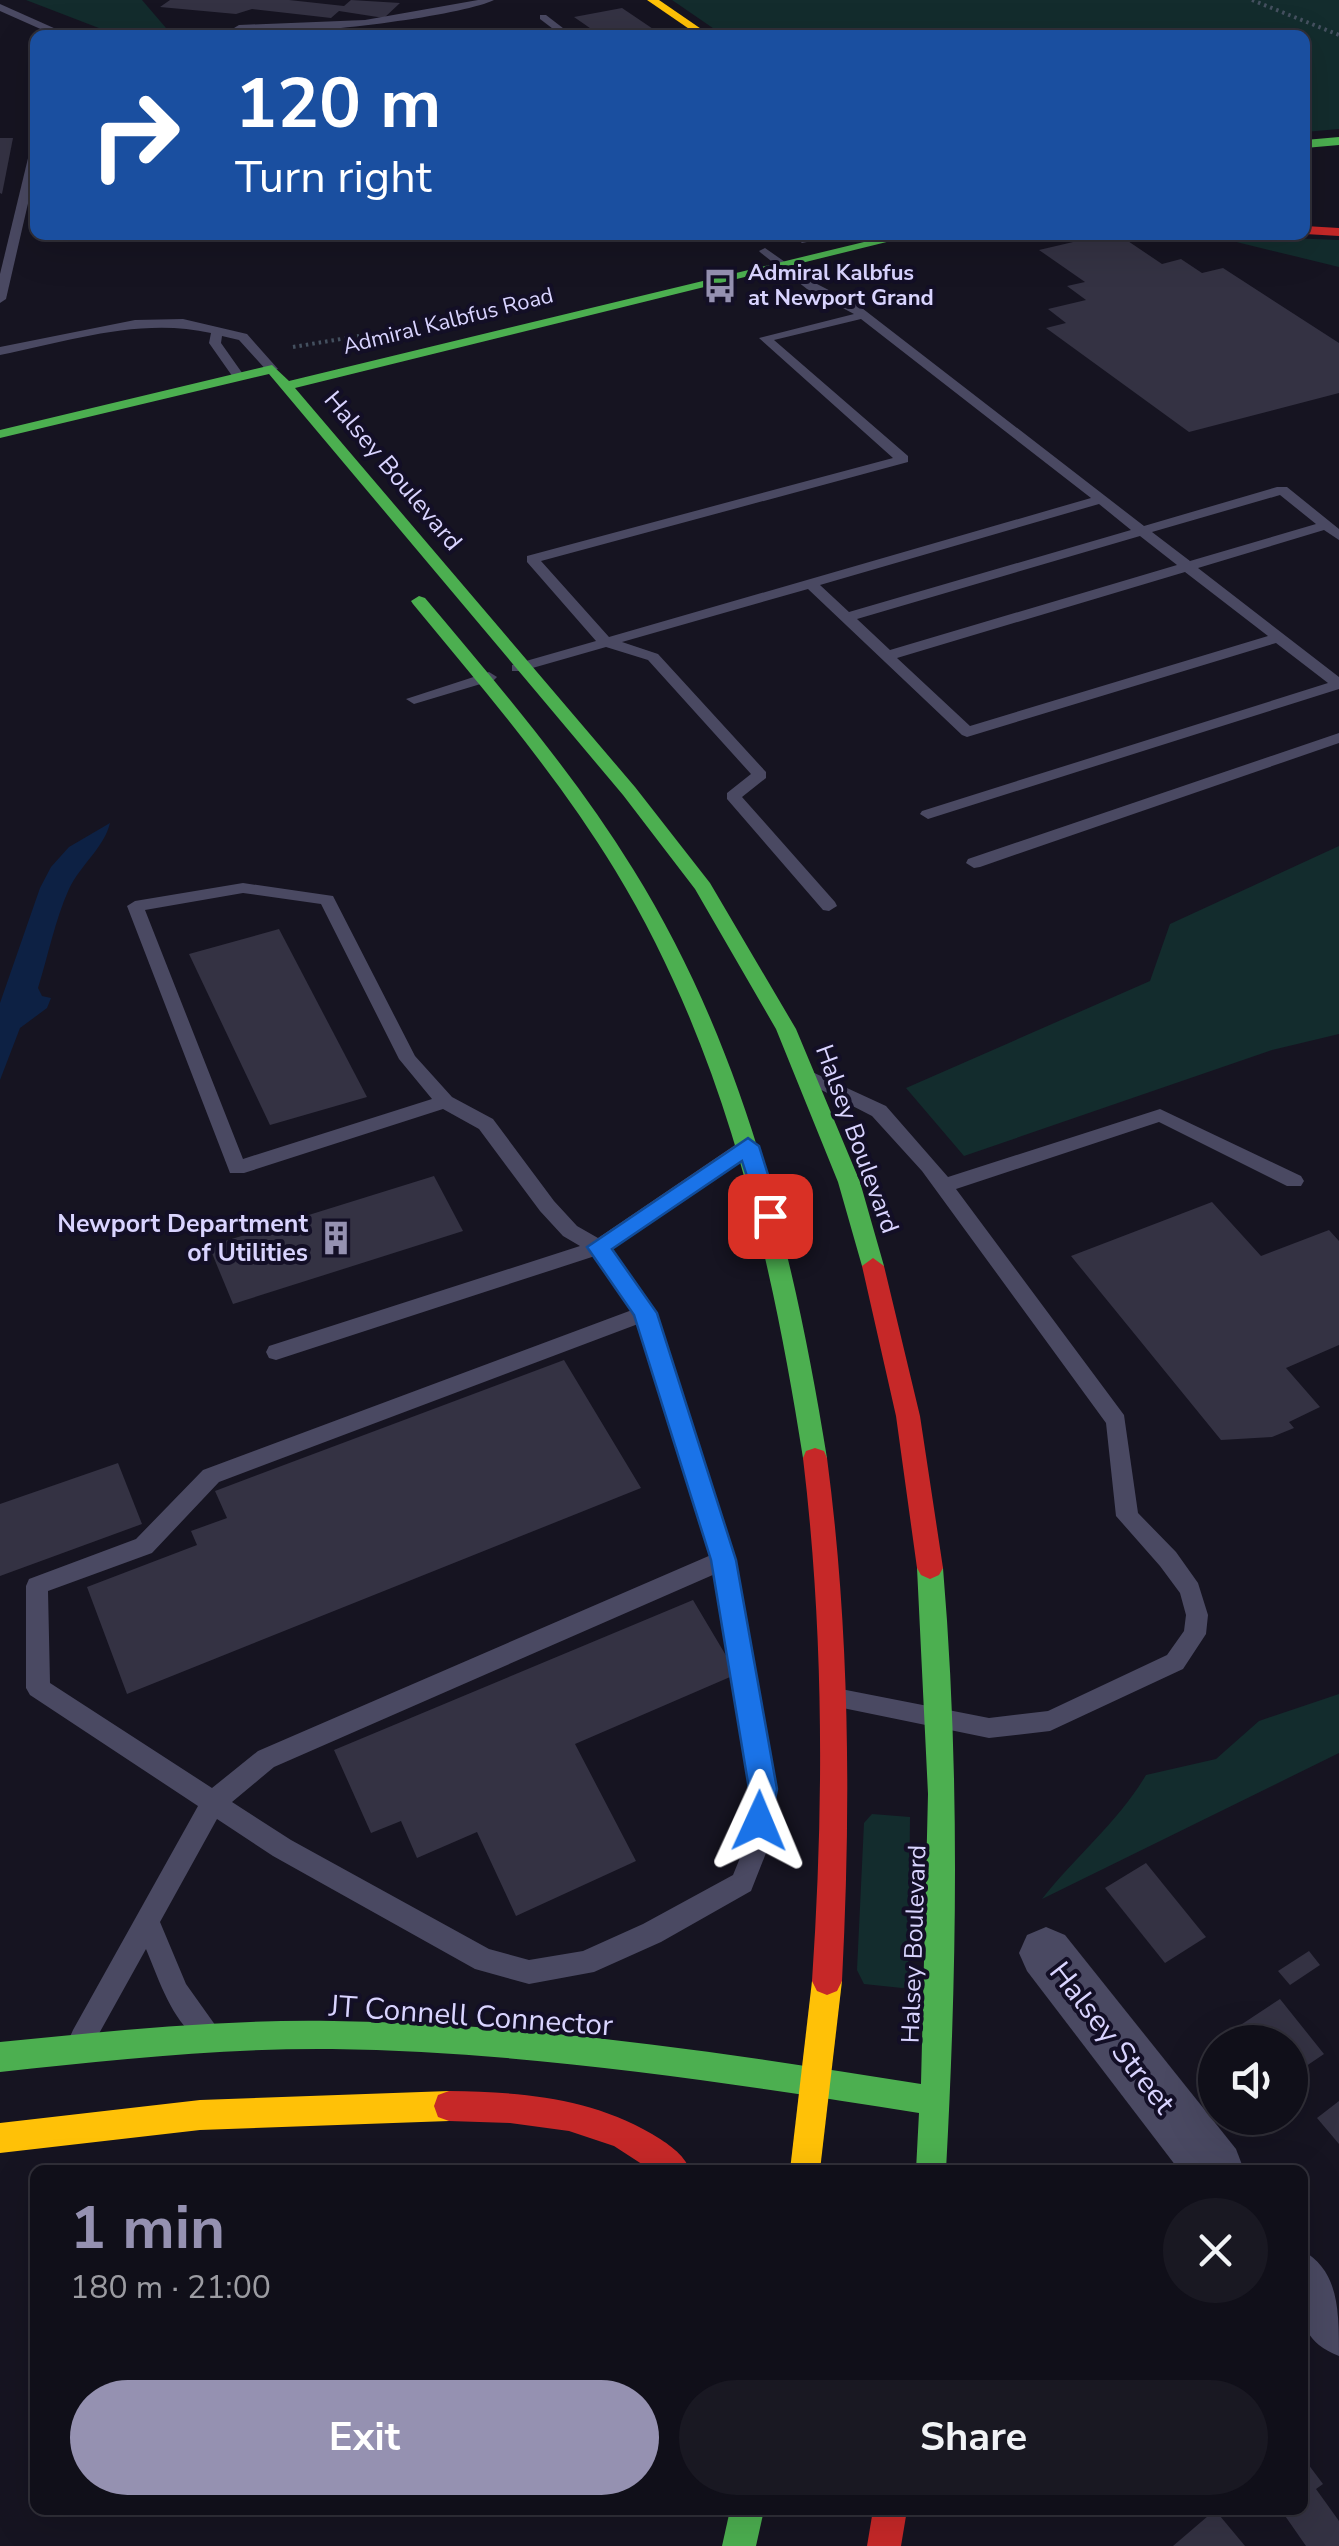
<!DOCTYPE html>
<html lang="en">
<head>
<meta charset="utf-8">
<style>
  body { margin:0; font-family:"Nunito Sans",sans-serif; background:#191822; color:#f1f3f6; height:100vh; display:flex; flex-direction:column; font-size:38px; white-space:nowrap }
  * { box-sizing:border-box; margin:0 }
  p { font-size:32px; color:#9c9ca2 }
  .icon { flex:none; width:55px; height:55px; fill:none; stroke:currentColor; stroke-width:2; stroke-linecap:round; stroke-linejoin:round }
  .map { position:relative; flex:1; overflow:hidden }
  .sheet { position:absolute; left:30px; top:2165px; width:1278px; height:350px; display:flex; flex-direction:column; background:#100f19; border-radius:15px; box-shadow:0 10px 40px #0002,0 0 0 2px #302f38 }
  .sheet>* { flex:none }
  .banner { position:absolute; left:30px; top:30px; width:1280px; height:210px; border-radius:15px; box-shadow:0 10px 40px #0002,0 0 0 2px #302f38; background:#1a4fa0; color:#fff; overflow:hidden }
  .controls { position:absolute; left:1198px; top:2025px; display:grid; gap:20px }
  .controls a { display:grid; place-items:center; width:110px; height:110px; border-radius:50%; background:#100f19; box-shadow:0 10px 40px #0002,0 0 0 2px #302f38; font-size:50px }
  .pin { position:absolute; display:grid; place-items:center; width:85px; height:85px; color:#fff; margin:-42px; border-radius:20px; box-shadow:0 5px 15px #0006 }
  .me { position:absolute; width:110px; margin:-55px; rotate:1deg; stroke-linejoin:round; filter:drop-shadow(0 0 8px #0008) }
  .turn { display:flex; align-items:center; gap:35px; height:210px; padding:0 40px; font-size:45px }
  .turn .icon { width:130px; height:130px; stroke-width:2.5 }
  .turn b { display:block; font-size:70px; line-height:85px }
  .round { display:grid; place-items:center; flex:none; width:105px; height:105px; border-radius:52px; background:#191822 }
  .summary { display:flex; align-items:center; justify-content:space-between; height:170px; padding:0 40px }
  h1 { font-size:60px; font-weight:700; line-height:75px; color:#9591b1 }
  .primary-button { display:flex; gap:20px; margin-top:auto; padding:20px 40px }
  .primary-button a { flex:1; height:115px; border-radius:60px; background:#9591b1; color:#fff; font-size:40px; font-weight:700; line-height:115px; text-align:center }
  .primary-button a+a { background:#191822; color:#f1f3f6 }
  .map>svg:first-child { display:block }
  .green { fill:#132c2d }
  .water { fill:#0d2144 }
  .building { fill:#343243 }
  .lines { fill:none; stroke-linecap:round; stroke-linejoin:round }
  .path { stroke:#44505f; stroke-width:4; stroke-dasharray:2.5 4; stroke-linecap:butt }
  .lane { fill:#4a4962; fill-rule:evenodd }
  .street { fill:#4a4962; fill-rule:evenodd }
  .fast { fill:#4caf50; fill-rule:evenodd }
  .slow { fill:#ffc107; fill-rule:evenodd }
  .jam { fill:#c62828; fill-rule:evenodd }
  .route { fill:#1a73e8; stroke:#114b97; stroke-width:2.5 }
  .labels { text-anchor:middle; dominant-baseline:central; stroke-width:8; stroke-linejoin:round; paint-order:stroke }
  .far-poi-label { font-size:22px; font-weight:bold; fill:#d9d4ff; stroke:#130f26; text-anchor:start }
  .far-street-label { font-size:22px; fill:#d9d4ff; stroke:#130f26 }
  .street-label { font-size:25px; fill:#d9d4ff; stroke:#130f26 }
  .poi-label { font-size:25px; font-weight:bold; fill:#d9d4ff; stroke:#130f26; text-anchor:end }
  .near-street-label { font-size:30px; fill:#d9d4ff; stroke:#130f26 }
</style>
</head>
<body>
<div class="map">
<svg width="1339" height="2546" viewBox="0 0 1339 2546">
  <rect width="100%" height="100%" fill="#161421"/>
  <g class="green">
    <polygon points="26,0 142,0 172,35 117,35"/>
    <polygon points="672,0 1339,0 1339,129 1305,132 1305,35 723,35"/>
    <polygon points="1208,235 1339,240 1339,267"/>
    <polygon points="1339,846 1339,1034 1272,1050 964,1156 906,1088 1150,981 1170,924"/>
    <path d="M1339 1694V1753L1042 1899C1076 1856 1118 1822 1146 1775L1216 1759 1259 1721Z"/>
    <polygon points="872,1814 910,1817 908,1987 902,1988 864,1984 857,1970 864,1823"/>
  </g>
  <path class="water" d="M110 823C104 848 81 864 69 889 55 920 48 956 38 988L42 996 51 998 47 1008 20 1028 0 1080V1003L40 888 51 867 69 847Z"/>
  <g class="building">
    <polygon points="170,0 289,0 344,6 351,0 400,3 384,18 339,11 331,18 252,9 236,14 160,7"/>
    <polygon points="622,8 662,35 600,35 574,17"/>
    <polygon points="0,138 13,138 2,194 0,193"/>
    <polygon points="1103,235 1119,235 1162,264 1181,259 1202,273 1223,268 1339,343 1339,393 1189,432 1046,328 1066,323 1048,309 1086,300 1067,286 1085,282 1039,250"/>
    <polygon points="279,929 367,1097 270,1125 189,954"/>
    <polygon points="434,1176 463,1231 233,1304 209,1246"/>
    <polygon points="1212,1202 1261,1256 1329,1230 1339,1241 1339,1345 1286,1368 1320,1407 1289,1422 1294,1428 1272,1437 1221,1440 1071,1256"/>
    <polygon points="564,1360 641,1488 127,1694 87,1587 197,1545 191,1531 227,1518 215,1491"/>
    <polygon points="118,1463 142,1524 0,1576 0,1504"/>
    <polygon points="693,1600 737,1674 575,1744 636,1861 516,1916 477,1832 417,1858 401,1821 371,1833 334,1750"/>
    <polygon points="1146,1863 1206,1937 1165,1963 1105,1888"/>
    <polygon points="1309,1951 1320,1965 1290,1985 1278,1971"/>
    <polygon points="1280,1999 1324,2054 1290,2077 1290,2042 1233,2042 1240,2038 1233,2030"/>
    <polygon points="1339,2101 1339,2144 1317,2118"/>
    <polygon points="1302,2456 1323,2484 1316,2489 1339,2521 1339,2546 1306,2546 1281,2510 1302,2510"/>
    <polygon points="1215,2510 1245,2546 1173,2546"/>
  </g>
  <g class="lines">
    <g class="path">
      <polyline points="1252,0 1339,35"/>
      <polyline points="293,347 359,336"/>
    </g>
    <g class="lane">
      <path d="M478 0H494C460 17 266 42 234 28L239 25 365 20Z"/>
      <polygon points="0,4 65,33 67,35 54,35 0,11"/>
      <polygon points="540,15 546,15 572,35 561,35 540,19"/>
      <polygon points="35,147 35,173 6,299 0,303 0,274 30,150"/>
      <polygon points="792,235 805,235 812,241 802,243"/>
      <path d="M765 248 815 283 858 305 1144 526 1277 487H1287L1339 529V540L1324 530 1198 568 1339 677V689L928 819 920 814 922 811 1328 683 1276 643 967 737 962 735 808 589 622 642 658 654 766 772V778L742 797 835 902 837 906 829 911 823 910 727 799V793L751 774 648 660 606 647 522 671H512V665L596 641 527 562V556L893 458 759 338 854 314 807 289 761 253 759 251ZM861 319 1091 498 609 637 541 561 908 462V456L774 340ZM1280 495 1316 524 1190 561 1152 532ZM1099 504 1131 530 849 612 820 585ZM1140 536 1177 565 890 650 857 619ZM1185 572 1268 636 970 726 897 658Z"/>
      <path d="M183 319 247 334 278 369 268 372 239 340 222 336 221 343 245 377 235 380 209 343 211 333C141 317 69 341 0 355V347L135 320Z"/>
      <polygon points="489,672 497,677 494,680 414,704 406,699"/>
      <polygon points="1339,733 1339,743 980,867 974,868 966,863 968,859"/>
      <path d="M243 883 333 896 415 1056 452 1097 493 1119 554 1201 577 1226 598 1238 735 1145 742 1143 751 1150 611 1249 655 1313 735 1560 775 1789 766 1853 751 1891 661 1942 594 1972 529 1984 475 1969 273 1856 217 1819 160 1922 186 1984 218 2029 214 2038 205 2042C174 2029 158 1977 146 1949L91 2048 82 2052 73 2048 69 2039 73 2030 198 1806 30 1695 26 1688V1586L29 1579 136 1539 203 1470 632 1310 595 1256 276 1360 269 1358 266 1352 269 1346 580 1246 563 1236 540 1211 479 1129 443 1109 244 1173H230L127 906 135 901ZM243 893 321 904 399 1059 432 1099 243 1159 145 910ZM638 1324 711 1555 258 1751 212 1788 50 1683 48 1591 152 1553 219 1482ZM715 1574 751 1789 742 1853 733 1875 643 1924 583 1951 529 1960 489 1949 291 1840 232 1802 274 1767Z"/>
      <polygon points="810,1071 886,1106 948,1177 1160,1109 1301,1176 1304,1181 1301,1186 1287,1186 1159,1122 956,1189 1124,1415 1138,1513 1176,1552 1198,1583 1208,1615 1206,1634 1183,1669 1050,1731 989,1738 833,1706 829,1699 833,1692 841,1689 989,1718 1048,1711 1167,1655 1184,1631 1186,1615 1180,1593 1160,1566 1116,1516 1106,1423 922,1171 872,1116 804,1081 801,1077"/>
    </g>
    <g class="street">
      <polygon points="1046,1927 1065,1935 1236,2149 1244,2170 1179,2170 1027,1971 1019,1953 1027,1935"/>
      <path d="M1302 2250C1339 2271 1339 2310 1339 2356 1288 2336 1302 2297 1302 2250Z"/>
    </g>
    <g class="fast">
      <polygon points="1339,137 1339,145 1305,148 1305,140"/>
      <polygon points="893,235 915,235 295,388 635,787 710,883 796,1029 860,1182 884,1266 873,1274 862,1266 838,1182 776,1029 695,889 623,795 269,374 0,438 0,430 272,365 289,381"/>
      <path d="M419 596 425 598C498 685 573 772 633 869 744 1047 794 1253 827 1458L824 1465 815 1468 806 1465 803 1458C771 1254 724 1049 615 870 557 775 484 690 413 604L411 601Z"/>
      <path d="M930 1557 939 1561 943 1568C960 1769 957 1969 946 2170H916L919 2113C725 2082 530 2052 332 2049 221 2048 110 2060 0 2072V2042C111 2031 222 2019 333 2021 531 2023 726 2053 921 2084L928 1794 917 1568 921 1561Z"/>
      <polygon points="730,2510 764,2510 756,2546 722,2546"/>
    </g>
    <g class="slow">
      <polygon points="647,0 659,0 710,35 698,35"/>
      <polygon points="827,1967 837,1971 842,1981 820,2170 790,2170 812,1981 817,1971"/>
      <polygon points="449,2091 460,2095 464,2106 460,2117 449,2121 200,2130 0,2153 0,2123 200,2100"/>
    </g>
    <g class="jam">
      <polygon points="1305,226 1339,228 1339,236 1305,234"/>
      <polygon points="873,1258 884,1266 920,1416 943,1568 939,1575 930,1579 921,1575 917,1568 896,1416 862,1266"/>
      <path d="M815 1448 824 1451 827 1458C850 1632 851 1806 842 1981L837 1991 827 1995 817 1991 812 1981C824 1806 824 1633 803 1458L806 1451Z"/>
      <path d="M449 2091C520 2092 589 2097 652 2134 667 2143 684 2154 690 2170H651L614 2146 569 2131 510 2123 449 2121 438 2117 434 2106 438 2095Z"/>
      <polygon points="873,2510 907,2510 901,2546 867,2546"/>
    </g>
  </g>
  <polygon class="route" points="748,1138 759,1146 781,1216 777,1222 762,1222 742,1161 612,1249 657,1313 736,1560 777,1789 769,1830 759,1833 749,1830 745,1821 749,1789 711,1560 634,1315 587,1247"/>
  <defs>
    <g id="bus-bare" transform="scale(2.7)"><path d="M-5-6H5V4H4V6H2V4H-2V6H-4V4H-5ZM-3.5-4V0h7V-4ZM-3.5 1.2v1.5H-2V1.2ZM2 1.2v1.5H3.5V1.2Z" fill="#9591b1" stroke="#130f26" stroke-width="2.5" paint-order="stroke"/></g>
    <g id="building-bare" transform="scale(2.7)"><path d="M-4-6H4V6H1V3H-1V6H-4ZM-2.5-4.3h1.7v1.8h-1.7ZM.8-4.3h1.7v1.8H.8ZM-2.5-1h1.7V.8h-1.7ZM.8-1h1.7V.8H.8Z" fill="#9591b1" stroke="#130f26" stroke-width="2.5" paint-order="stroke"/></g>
  </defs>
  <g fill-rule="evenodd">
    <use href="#bus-bare" x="720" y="286"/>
    <use href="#building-bare" x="336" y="1238"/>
  </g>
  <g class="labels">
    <g class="far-poi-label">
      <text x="748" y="273">Admiral Kalbfus<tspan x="748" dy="25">at Newport Grand</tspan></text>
    </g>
    <g class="far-street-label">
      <text transform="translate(448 321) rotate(-14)">Admiral Kalbfus Road</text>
    </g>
    <g class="street-label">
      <text transform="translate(393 471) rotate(50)">Halsey Boulevard</text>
      <text transform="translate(857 1139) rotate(70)">Halsey Boulevard</text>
      <text transform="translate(914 1944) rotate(-88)">Halsey Boulevard</text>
    </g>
    <g class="poi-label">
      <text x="308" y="1224">Newport Department<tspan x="308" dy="29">of Utilities</tspan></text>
    </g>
    <g class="near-street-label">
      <text transform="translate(471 2016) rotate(4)">JT Connell Connector</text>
      <text transform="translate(1112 2038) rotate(52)">Halsey Street</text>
    </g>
  </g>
</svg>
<div class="controls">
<a><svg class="icon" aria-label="sound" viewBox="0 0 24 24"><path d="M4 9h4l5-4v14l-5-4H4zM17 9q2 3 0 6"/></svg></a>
</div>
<div class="pin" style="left:770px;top:1216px;background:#d93025"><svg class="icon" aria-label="arrive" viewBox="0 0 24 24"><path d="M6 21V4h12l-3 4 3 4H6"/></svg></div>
<svg class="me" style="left:759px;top:1821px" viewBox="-20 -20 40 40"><path d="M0-17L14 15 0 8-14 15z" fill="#1a73e8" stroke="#fff" stroke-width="4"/></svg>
<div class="banner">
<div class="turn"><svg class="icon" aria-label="right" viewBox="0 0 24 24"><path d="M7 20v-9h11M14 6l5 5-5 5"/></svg><div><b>120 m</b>Turn right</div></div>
</div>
<section class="sheet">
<div class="summary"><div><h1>1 min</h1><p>180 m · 21:00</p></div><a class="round"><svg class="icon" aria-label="close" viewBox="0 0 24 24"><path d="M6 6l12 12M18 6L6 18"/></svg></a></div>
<div class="primary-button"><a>Exit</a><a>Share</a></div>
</section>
</div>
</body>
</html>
